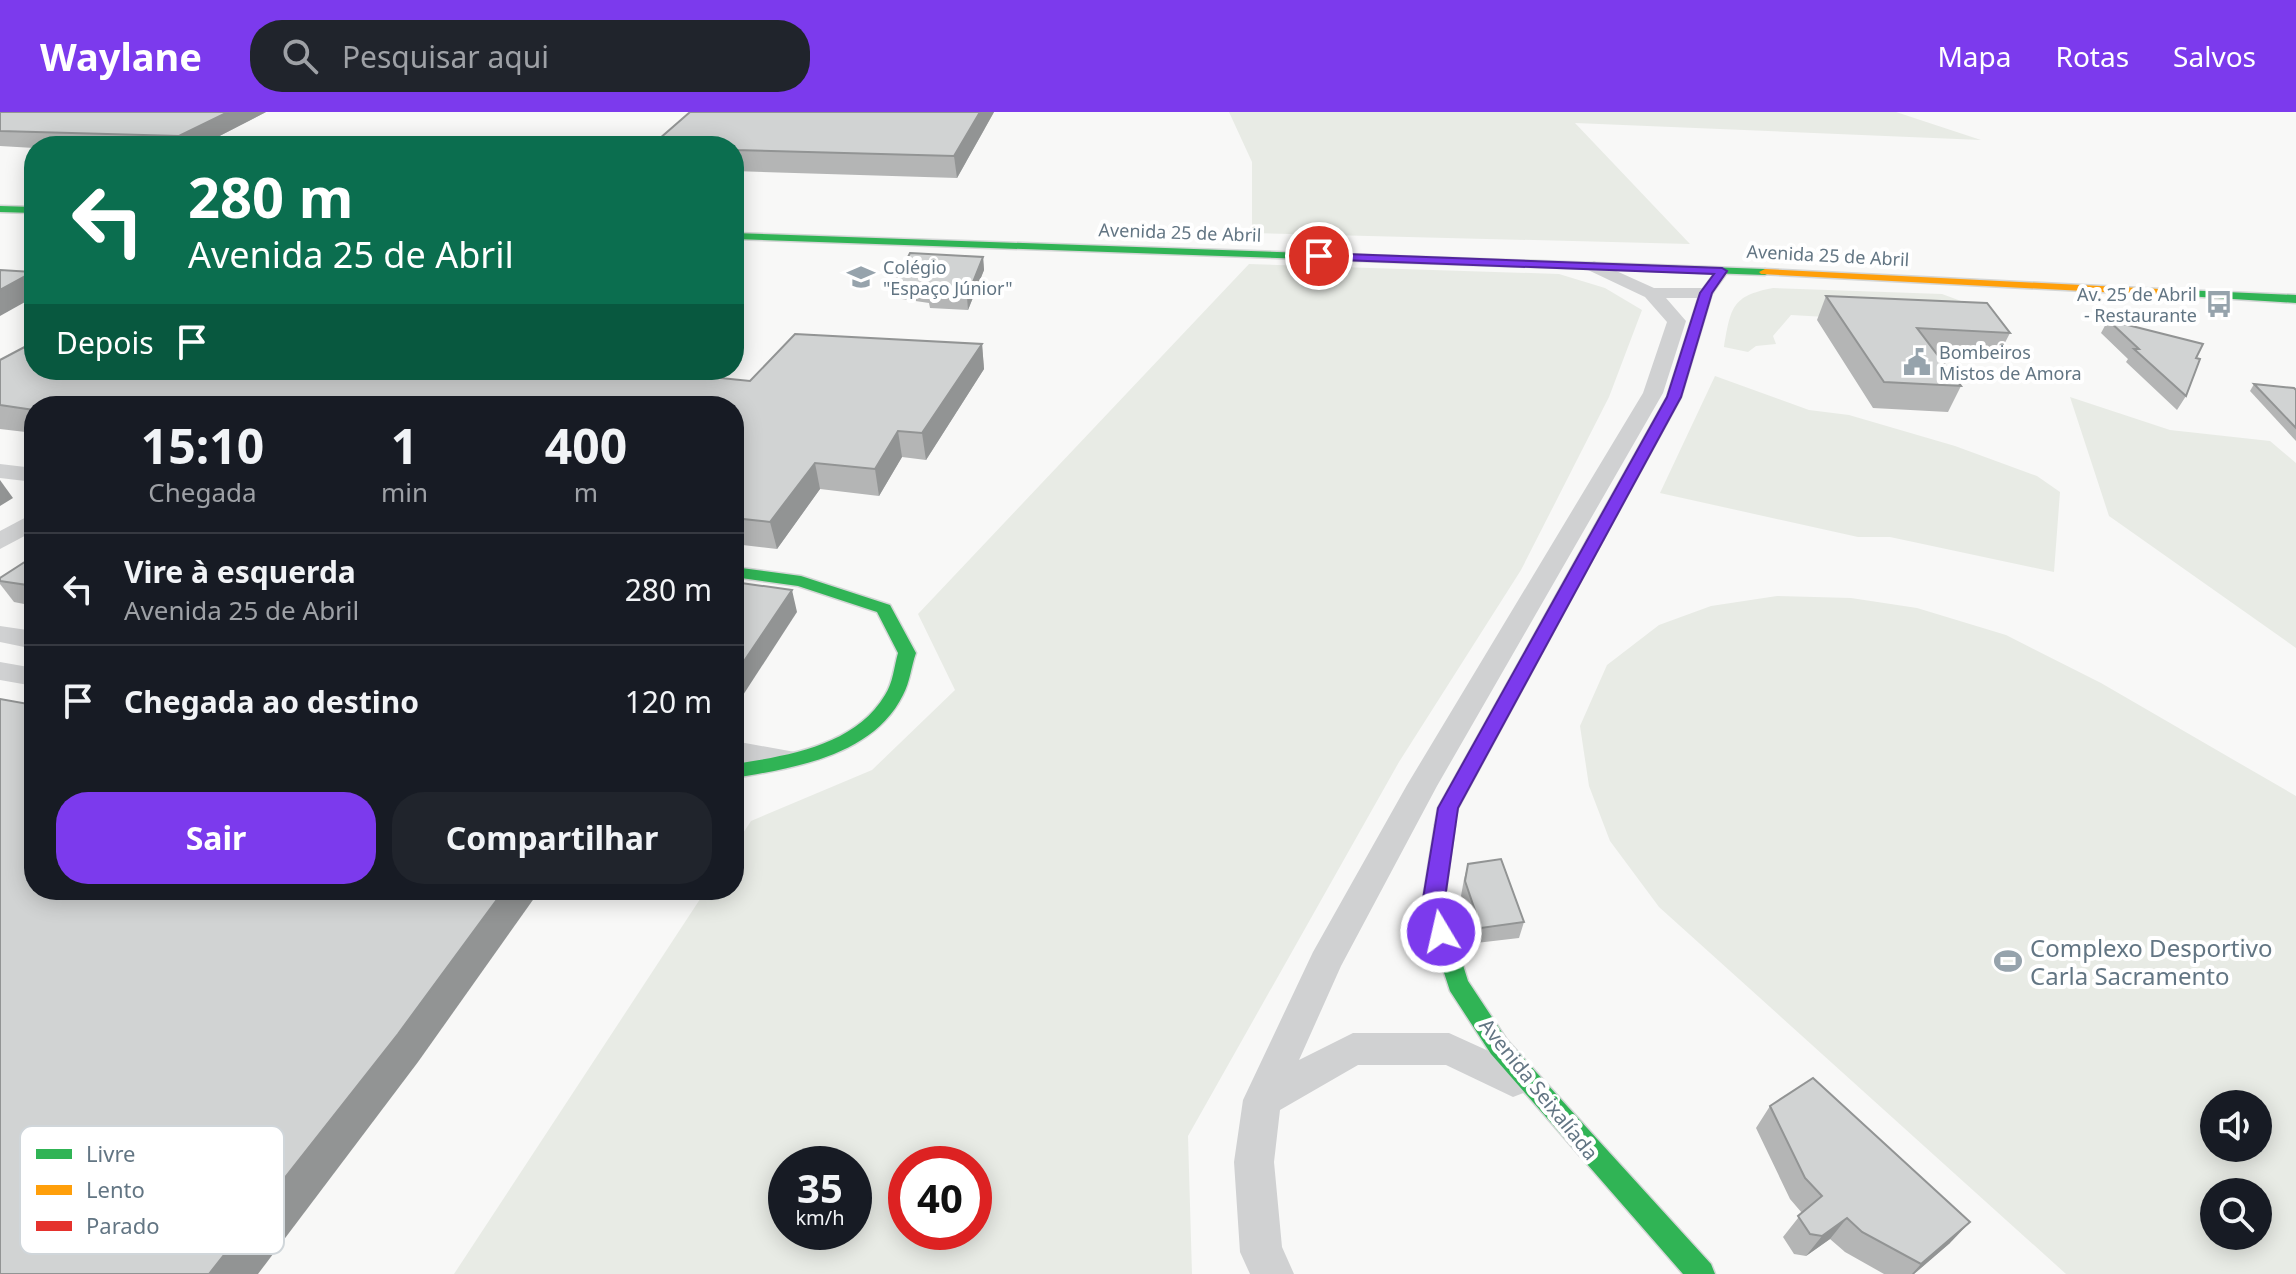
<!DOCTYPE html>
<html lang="pt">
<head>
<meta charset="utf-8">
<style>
  body { margin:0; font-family:"Noto Sans",sans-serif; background:#20242c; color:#f1f3f6; height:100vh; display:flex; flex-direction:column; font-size:30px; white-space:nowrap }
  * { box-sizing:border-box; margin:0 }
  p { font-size:26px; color:#9ea1a6 }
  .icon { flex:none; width:44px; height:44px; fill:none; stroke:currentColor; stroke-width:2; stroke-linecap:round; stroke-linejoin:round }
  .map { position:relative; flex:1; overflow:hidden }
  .panel { position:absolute; left:24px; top:284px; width:720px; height:504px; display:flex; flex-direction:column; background:#171b24; border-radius:32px; box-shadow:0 4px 20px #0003 }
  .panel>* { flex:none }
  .hud { position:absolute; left:24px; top:24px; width:720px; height:244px; border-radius:32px; box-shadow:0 4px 20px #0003; background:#0b6e4f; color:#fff; overflow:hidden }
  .controls { position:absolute; left:2200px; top:978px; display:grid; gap:16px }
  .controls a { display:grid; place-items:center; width:72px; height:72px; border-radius:50%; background:#171b24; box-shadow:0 4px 20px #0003; font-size:40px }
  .speed { position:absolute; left:768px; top:1034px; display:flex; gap:16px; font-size:40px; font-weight:700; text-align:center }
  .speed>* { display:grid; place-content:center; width:104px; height:104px; border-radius:50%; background:#171b24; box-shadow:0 4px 20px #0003; line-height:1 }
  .speed small { font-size:20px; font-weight:400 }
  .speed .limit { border:12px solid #d22; background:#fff; color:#111 }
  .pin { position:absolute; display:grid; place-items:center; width:68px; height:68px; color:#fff; margin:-34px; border:4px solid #fff; border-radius:50%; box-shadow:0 2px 8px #0007 }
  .me { position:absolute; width:88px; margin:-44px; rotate:351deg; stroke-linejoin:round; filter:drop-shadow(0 0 6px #0008) }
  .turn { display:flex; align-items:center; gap:28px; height:168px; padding:0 32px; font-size:36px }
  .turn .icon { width:104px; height:104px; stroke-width:2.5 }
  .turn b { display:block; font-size:56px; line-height:68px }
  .then { display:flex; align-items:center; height:76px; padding:0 32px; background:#0003; gap:16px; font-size:30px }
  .eta { display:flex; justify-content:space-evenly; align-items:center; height:136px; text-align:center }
  .eta b { font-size:48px; font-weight:700; line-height:56px }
  .cta { display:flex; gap:16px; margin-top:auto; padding:16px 32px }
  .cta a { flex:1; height:92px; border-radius:32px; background:#7c3aed; color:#fff; font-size:32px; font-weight:700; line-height:92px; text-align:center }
  .cta a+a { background:#20242c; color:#f1f3f6 }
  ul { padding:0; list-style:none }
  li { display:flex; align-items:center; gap:24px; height:112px; padding:0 32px; border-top:2px solid #363941 }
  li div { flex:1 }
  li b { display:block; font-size:30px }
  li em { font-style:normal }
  header { display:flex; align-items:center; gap:48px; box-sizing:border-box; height:112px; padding:0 40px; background:#7c3aed; color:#fff }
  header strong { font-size:38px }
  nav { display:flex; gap:44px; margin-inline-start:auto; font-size:28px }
  .search { width:560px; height:72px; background:#20242c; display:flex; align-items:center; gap:20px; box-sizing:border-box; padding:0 28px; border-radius:32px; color:#9ea1a6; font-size:30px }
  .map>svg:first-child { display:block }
  .green { fill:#e8ebe5; fill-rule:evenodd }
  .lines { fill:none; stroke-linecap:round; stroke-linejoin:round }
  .fast-casing { stroke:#d4d6d6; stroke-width:3 }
  .slow-casing { stroke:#d4d6d6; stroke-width:3 }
  .jam-casing { stroke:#d4d6d6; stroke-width:3 }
  .street { fill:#d0d1d2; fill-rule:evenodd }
  .fast { fill:#30b455; fill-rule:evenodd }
  .slow { fill:#ff9f0a; fill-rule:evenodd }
  .jam { fill:#e5322d; fill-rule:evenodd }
  .wall { fill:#b4b5b5 }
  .shaded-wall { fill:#929494 }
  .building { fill:#d1d3d3; stroke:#929494; stroke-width:2 }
  .route { fill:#7c3aed; stroke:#51269a; stroke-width:2 }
  .labels { text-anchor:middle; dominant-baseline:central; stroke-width:8; stroke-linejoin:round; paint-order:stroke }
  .far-street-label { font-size:18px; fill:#627583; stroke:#fff }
  .far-poi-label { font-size:18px; fill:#627583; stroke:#fff; text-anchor:start }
  .street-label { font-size:20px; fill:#627583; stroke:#fff }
  .near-poi-label { font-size:24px; fill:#627583; stroke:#fff; text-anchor:start }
  .key { fill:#fff; stroke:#d0d6da; stroke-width:2 }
  .key-label { font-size:22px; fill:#627583 }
</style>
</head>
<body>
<header>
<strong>Waylane</strong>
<div class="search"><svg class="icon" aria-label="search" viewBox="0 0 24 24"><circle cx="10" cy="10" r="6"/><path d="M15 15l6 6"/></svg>Pesquisar aqui</div>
<nav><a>Mapa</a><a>Rotas</a><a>Salvos</a></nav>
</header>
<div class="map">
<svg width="2296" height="1162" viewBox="0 0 2296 1162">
  <rect width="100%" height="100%" fill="#f8f8f7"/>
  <g class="green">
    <polygon points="1229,0 1896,0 1981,28 1575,11 1690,132 1252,121 1252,50"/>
    <path d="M1249 152 1559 162 1605 176 1642 198 1609 285 1521 458 1399 650 1188 1024 1192 1162H454L706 778H734V735L751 709 872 658 955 578 918 502ZM854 1052V1120H786V1052ZM974 1052V1120H906V1052Z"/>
    <path d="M1773 176 1942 182 1980 196 1983 214 1791 203 1773 224 1776 232 1756 234 1748 240 1724 235C1731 196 1731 184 1773 176Z"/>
    <polygon points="1715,264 1809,298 1849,303 1955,334 2037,364 2060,380 2054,460 1890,425 1858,425 1660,381"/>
    <polygon points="2070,285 2170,318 2270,329 2296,351 2296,536 2109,404"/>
    <path d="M1777 484 1851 486 1917 496 2006 523 2101 571 2296 684V1162H2066L1659 795 1610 729 1589 674 1580 614 1607 553 1659 513 1711 494ZM2258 992V1036H2214V992ZM2214 1080H2258V1124H2214Z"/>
  </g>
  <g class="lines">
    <g class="fast-casing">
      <g id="fast">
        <polygon points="0,94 34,95 34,101 0,100"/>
        <polygon points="734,121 1765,157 1771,160 1765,163 734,127"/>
        <polygon points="2159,177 2296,183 2296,191 2155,182 2155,178"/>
        <path d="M734 455 801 464 890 493 916 541C911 555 910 570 903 583 873 644 794 656 734 666V652C786 644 855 634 885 583 893 571 894 555 898 541L877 500 798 474 734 465Z"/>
        <polygon points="1445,705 1452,708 1455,713 1444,793 1468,869 1507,928 1711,1152 1715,1162 1683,1162 1491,942 1450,879 1422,793 1435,713 1438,708"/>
      </g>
    </g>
    <g class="slow-casing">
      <g id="slow">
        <polygon points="1765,157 2159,177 2165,180 2159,183 1761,162 1759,160"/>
        <polygon points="1595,423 1603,428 1458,696 1452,718 1438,718 1435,713 1438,696 1587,428"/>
      </g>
    </g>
    <g class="jam-casing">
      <polygon id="jam" points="1718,157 1728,159 1712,181 1681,285 1603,428 1601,431 1589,431 1587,428 1667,285 1700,181"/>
    </g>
    <g class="street">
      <polygon points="1594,149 1654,176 1706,176 1715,181 1706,186 1666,186 1686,209 1663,281 1437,674 1341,854 1299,948 1353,921 1449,921 1526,956 1532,968 1526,980 1513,985 1446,953 1358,953 1280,998 1274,1050 1282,1135 1294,1162 1250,1162 1240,1140 1234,1050 1243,988 1313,840 1407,673 1643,281 1667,210 1645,185 1588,158 1585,154"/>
      <polygon points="0,352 34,356 34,370 0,366"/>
      <polygon points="34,401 34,419 0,437 0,419"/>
      <polygon points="0,514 34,519 34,537 0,530"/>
      <polygon points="0,550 34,556 34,574 0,568"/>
      <polygon points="734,629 795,640 800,647 795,654 785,657 734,649"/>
    </g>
    <use href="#fast" class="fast"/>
    <use href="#slow" class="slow"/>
    <use href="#jam" class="jam"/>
  </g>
  <g class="wall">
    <polygon points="0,0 266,0 200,34 34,34 34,36 0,34"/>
    <polygon points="994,0 957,66 734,59 734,34"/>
    <polygon points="983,145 984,158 968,198 930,196 929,191 895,186 894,173"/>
    <polygon points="1826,184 2010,221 1997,246 1937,243 1961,274 1948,300 1873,296 1817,208"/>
    <polygon points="2108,208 2196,246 2186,284 2177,298 2126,250 2128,247 2101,221"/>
    <polygon points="982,232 984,257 926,348 902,345 879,384 820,377 777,437 734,432 734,294 34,294 34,321 0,317 0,248 750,269"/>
    <polygon points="2254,272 2296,278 2296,329 2250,279"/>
    <polygon points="34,444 34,494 14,490 0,472 0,466"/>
    <polygon points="1468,752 1524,810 1519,826 1476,831 1461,784 1464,767"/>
    <polygon points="1770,994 1950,1131 1914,1162 1884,1162 1845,1140 1830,1127 1806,1144 1794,1142 1783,1125 1802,1101 1790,1087 1756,1016"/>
  </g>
  <g class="shaded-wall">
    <polygon points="228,0 266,0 200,34 184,34 179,24"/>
    <polygon points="980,0 994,0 957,66 954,44"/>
    <polygon points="983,145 984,158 968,198 967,185"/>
    <polygon points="33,160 34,185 0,204 0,178"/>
    <polygon points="982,232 984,257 926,348 922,321"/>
    <polygon points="898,319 902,345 879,384 875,357"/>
    <polygon points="815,351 820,377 777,437 770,410"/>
    <polygon points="0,368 13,386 0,394"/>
    <polygon points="792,478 797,500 734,597 734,564"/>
    <polygon points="504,778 540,778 418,950 258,1162 209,1162"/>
    <polygon points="1847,1106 1830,1127 1806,1144 1822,1124"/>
    <polygon points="1970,1110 1950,1131 1914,1162 1912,1162 1921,1152"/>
  </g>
  <g class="building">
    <polygon points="0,0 228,0 179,24 0,19"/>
    <polygon points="690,0 980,0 954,44 734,38 734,34 651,34"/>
    <polygon points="910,141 983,145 967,185 928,183 930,179 894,173"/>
    <polygon points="0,158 33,160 0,178"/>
    <polygon points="1826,184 1987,191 2010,221 1917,216 1961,274 1884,270"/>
    <polygon points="2108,208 2203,232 2196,246 2200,247 2186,284 2134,237 2139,237"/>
    <polygon points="795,222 982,232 922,321 898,319 875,357 815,351 770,410 734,406 734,294 34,294 34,298 0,293 0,248 34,230 34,258 642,258 750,269"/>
    <polygon points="2254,272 2294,276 2296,278 2296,316"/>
    <polygon points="34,444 34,474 0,469 0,466"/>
    <polygon points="734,470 792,478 734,564"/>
    <polygon points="0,587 34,593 34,778 504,778 398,922 209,1162 0,1162"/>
    <polygon points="1501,747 1524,810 1481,816 1465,769 1468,752"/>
    <polygon points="1813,966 1970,1110 1921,1152 1862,1120 1847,1106 1822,1124 1810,1122 1798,1104 1822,1084 1805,1066 1770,994"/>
  </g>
  <polygon class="route" points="1319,141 1722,156 1727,159 1712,181 1681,285 1458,696 1444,793 1452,820 1449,826 1441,829 1433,826 1422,793 1438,696 1667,285 1700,181 1714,162 1315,147 1314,144"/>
  <defs>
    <g id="school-bare" transform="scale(2.16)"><path d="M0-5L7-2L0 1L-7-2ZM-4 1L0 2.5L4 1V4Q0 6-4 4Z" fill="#96a3ac" stroke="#fff" stroke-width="2.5" paint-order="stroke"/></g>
    <g id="bus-bare" transform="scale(2.16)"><path d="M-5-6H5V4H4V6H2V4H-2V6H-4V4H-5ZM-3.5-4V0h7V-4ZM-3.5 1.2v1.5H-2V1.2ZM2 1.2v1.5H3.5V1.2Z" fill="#96a3ac" stroke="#fff" stroke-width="2.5" paint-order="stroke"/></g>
    <g id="civic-bare" transform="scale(2.16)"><path d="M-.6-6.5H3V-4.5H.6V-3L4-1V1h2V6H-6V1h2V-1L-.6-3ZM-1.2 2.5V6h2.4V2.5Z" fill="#96a3ac" stroke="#fff" stroke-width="2.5" paint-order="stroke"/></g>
    <g id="stadium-bare" transform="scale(2.16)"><path d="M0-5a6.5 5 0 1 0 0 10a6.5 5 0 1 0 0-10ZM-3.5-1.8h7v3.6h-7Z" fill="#96a3ac" stroke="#fff" stroke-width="2.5" paint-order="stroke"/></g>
  </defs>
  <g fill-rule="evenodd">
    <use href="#school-bare" x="861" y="165"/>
    <use href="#bus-bare" x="2219" y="192"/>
    <use href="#civic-bare" x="1917" y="250"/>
    <use href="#stadium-bare" x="2008" y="849"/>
  </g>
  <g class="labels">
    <g class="far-street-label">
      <text transform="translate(1180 120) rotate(2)">Avenida 25 de Abril</text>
      <text transform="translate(1828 143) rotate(3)">Avenida 25 de Abril</text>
    </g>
    <g class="far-poi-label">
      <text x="883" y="155">Colégio<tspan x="883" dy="21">"Espaço Júnior"</tspan></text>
      <text x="2197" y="182" text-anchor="end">Av. 25 de Abril<tspan x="2197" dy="21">- Restaurante</tspan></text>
      <text x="1939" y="240">Bombeiros<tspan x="1939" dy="21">Mistos de Amora</tspan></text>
    </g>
    <g class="street-label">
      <text transform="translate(1539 977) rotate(51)">Avenida Seixalíada</text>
    </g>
    <g class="near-poi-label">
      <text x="2030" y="835">Complexo Desportivo<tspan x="2030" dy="28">Carla Sacramento</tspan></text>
    </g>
  </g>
  <rect x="20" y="1014" width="264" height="128" rx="12" class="key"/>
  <rect x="36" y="1037" width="36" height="10" fill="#30b455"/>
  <rect x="36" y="1073" width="36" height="10" fill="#ff9f0a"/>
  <rect x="36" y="1109" width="36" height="10" fill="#e5322d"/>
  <g class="key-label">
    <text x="86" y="1050">Livre</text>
    <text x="86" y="1086">Lento</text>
    <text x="86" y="1122">Parado</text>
  </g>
</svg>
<div class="controls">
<a><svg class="icon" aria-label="sound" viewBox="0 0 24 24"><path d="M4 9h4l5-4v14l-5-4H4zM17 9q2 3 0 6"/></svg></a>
<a><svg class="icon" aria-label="search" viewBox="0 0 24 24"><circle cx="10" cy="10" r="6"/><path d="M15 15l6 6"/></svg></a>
</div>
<div class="speed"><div>35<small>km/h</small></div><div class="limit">40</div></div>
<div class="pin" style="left:1319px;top:144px;background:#d93025"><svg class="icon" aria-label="arrive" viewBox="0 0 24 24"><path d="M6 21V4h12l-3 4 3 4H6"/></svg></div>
<svg class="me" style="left:1441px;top:820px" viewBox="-20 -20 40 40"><circle r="17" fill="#7c3aed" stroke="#fff" stroke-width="3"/><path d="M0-11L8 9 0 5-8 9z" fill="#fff"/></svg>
<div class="hud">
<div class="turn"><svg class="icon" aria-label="left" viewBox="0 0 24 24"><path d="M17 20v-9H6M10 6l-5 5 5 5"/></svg><div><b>280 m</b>Avenida 25 de Abril</div></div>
<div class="then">Depois<svg class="icon" aria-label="arrive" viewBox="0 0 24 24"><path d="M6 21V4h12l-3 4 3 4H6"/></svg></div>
</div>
<section class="panel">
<div class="eta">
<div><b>15:10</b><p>Chegada</p></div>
<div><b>1</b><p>min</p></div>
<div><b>400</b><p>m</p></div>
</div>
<ul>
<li><svg class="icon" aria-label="left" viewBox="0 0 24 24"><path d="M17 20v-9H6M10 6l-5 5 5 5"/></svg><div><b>Vire à esquerda</b><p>Avenida 25 de Abril</p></div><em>280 m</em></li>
<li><svg class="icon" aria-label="arrive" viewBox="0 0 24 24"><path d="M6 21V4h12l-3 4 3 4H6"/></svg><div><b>Chegada ao destino</b></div><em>120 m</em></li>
</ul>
<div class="cta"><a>Sair</a><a>Compartilhar</a></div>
</section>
</div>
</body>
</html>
